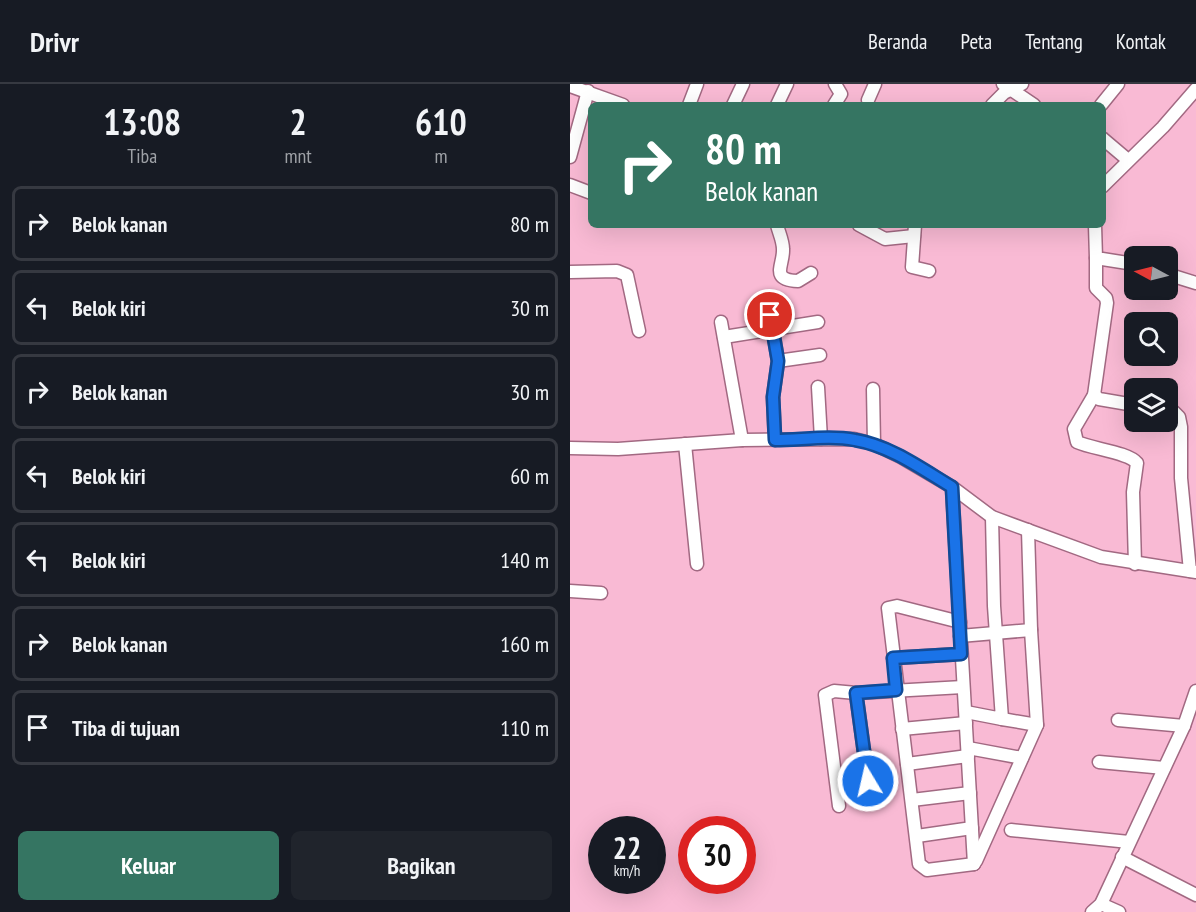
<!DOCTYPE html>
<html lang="id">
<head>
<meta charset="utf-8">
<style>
  body { margin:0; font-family:"PT Sans Narrow",sans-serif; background:#20242c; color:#f1f3f6; height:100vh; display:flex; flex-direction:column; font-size:22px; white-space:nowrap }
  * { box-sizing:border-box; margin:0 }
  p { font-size:20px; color:#9ea1a6 }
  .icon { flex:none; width:33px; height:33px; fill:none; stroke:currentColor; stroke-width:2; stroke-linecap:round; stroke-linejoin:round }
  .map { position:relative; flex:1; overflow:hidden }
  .side { display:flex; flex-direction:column; background:#171b24; width:570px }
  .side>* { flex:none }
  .hud { position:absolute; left:18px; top:18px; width:518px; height:126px; border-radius:9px; box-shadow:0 6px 24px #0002; background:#357562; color:#fff; overflow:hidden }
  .needle { width:39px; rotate:277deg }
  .tools { position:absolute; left:554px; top:162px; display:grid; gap:12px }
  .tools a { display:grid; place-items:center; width:54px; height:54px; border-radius:9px; background:#171b24; box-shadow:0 6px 24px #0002; font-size:30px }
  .speed { position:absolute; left:18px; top:732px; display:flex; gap:12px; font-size:30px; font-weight:700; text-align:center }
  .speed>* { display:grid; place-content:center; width:78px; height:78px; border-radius:50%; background:#171b24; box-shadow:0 6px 24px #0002; line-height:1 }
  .speed small { font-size:15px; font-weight:400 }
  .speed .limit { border:9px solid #d22; background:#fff; color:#111 }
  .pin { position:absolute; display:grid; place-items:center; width:51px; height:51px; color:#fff; margin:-26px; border:3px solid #fff; border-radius:50%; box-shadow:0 2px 6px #0007 }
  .me { position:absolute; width:66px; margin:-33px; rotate:351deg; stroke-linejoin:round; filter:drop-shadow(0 0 4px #0008) }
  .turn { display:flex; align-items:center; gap:21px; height:126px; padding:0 18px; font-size:27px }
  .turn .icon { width:78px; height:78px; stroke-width:2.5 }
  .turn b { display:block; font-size:42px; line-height:51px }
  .eta { display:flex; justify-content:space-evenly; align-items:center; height:102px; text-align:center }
  .eta b { font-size:36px; font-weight:700; line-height:42px }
  .primary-button { display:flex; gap:12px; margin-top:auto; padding:12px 18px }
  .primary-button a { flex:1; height:69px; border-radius:9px; background:#357562; color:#fff; font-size:24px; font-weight:700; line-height:69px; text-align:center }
  .primary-button a+a { background:#20242c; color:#f1f3f6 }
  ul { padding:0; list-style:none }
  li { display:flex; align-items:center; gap:18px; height:75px; margin:0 12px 9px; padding:0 6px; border:3px solid #363941; border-radius:9px }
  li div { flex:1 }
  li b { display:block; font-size:22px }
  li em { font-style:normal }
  header { display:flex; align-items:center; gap:36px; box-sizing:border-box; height:84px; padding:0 30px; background:#171b24; border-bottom:2px solid #363941 }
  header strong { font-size:28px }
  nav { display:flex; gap:33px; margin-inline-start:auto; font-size:21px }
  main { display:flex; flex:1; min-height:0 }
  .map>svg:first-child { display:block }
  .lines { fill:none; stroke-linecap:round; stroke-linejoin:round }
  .minor-casing { stroke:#a26982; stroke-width:15 }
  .minor { stroke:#fff; stroke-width:12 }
  .route-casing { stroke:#114b97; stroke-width:15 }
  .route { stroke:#1a73e8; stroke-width:10 }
</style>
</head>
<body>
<header>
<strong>Drivr</strong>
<nav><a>Beranda</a><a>Peta</a><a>Tentang</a><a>Kontak</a></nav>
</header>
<main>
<section class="side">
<div class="eta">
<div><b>13:08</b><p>Tiba</p></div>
<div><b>2</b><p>mnt</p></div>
<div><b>610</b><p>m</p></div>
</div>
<ul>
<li><svg class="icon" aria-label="right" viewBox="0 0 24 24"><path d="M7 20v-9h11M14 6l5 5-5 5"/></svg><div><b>Belok kanan</b></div><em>80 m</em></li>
<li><svg class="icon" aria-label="left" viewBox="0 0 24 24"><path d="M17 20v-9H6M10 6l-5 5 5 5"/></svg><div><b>Belok kiri</b></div><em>30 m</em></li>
<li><svg class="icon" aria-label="right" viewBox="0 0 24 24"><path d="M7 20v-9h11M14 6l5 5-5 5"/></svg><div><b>Belok kanan</b></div><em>30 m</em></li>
<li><svg class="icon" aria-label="left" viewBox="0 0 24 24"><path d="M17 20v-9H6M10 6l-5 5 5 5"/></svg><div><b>Belok kiri</b></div><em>60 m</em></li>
<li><svg class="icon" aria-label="left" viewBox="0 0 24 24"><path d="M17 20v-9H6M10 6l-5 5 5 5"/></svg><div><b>Belok kiri</b></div><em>140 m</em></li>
<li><svg class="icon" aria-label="right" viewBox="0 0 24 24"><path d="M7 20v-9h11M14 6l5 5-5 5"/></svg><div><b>Belok kanan</b></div><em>160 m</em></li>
<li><svg class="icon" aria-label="arrive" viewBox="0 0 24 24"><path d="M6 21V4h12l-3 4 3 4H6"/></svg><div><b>Tiba di tujuan</b></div><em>110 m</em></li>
</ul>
<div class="primary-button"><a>Keluar</a><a>Bagikan</a></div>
</section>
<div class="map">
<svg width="626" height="828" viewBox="0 0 626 828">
  <rect width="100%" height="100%" fill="#f9bad4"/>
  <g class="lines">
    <g class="minor-casing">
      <g id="minor">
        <polyline points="433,0 464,21"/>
        <polyline points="0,2 53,21"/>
        <polyline points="298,16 305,0"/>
        <polyline points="119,21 127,0"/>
        <polyline points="163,21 173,0"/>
        <polyline points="207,21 217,0"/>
        <polyline points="264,21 271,10 265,0"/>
        <polyline points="422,21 434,9 452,0"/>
        <polyline points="531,21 548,0"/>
        <polyline points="532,54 558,76"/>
        <polyline points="0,73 18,7"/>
        <polyline points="0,101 21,109"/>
        <polyline points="532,103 593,43 626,5"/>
        <path d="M207 141C209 149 213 157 213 165 214 181 199 196 228 197L241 189"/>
        <polyline points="289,141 315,155 344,152"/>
        <polyline points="345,141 342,183 359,187"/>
        <polyline points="525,141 526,174 564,180"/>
        <path d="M526 174V204L536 214 537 219 524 311 504 345 507 358C522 365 558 368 567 379L563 408 565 480"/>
        <polyline points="0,188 47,187 57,191 69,247"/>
        <polyline points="597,190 626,199"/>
        <polyline points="198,217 208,277 203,313 205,356"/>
        <polyline points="151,238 172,356"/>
        <polyline points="154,253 248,238"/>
        <polyline points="208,277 250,271"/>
        <polyline points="248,303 251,355"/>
        <polyline points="303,305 304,360"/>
        <polyline points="524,311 529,315 564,321"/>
        <polyline points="597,326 604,328 609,333 611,343 611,394 620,487"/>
        <polyline points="115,360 127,480"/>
        <polyline points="0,364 48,365 172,356 284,355 304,360 331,373 382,403 422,433 531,473 626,488"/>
        <polyline points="382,403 404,780"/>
        <polyline points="0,507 31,509"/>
        <polyline points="390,538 327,522 318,524 349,780 357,786 404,780"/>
        <polyline points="390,552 461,546 458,446"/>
        <polyline points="323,574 391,570"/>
        <polyline points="396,628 432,635 424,522 422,433"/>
        <polyline points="432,635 467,641"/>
        <polyline points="548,636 614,642"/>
        <polyline points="332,645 396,639"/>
        <polyline points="398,664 452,674"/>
        <polyline points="529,678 594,684"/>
        <polyline points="337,680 398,672"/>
        <polyline points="298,697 286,609 393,603"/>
        <polyline points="342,716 400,709"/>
        <polyline points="269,722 255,611 264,607 286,609"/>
        <polyline points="441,746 559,758"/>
        <polyline points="347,752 402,744"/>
        <polyline points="552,773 626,811"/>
        <polyline points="406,777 467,641 461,546"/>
        <polyline points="531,820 549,828"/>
        <polyline points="522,828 531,820 614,642 626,607"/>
      </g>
    </g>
    <use href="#minor" class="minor"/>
  </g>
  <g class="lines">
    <g class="route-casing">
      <path id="route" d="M200 231 208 277 203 313 205 356C231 356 260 351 285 356 321 362 352 385 382 403L391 570 323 574 326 606 286 609 298 697"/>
    </g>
    <use href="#route" class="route"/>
  </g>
</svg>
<div class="tools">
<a><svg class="needle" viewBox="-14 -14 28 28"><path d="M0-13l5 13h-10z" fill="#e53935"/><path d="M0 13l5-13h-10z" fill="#9ea1a6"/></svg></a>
<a><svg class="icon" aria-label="search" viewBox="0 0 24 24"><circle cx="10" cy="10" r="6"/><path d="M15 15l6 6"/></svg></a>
<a><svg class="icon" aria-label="layers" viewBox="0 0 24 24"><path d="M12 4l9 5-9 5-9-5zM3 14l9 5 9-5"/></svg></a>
</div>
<div class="speed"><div>22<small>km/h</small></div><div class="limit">30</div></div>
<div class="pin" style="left:200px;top:231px;background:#d93025"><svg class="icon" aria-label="arrive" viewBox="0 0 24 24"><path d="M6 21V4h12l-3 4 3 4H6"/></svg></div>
<svg class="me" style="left:298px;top:697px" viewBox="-20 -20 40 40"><circle r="17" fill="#1a73e8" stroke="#fff" stroke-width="3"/><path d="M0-11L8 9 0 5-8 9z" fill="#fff"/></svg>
<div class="hud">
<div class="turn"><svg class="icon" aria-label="right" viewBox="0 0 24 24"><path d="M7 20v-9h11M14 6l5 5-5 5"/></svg><div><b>80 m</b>Belok kanan</div></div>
</div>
</div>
</main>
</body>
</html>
